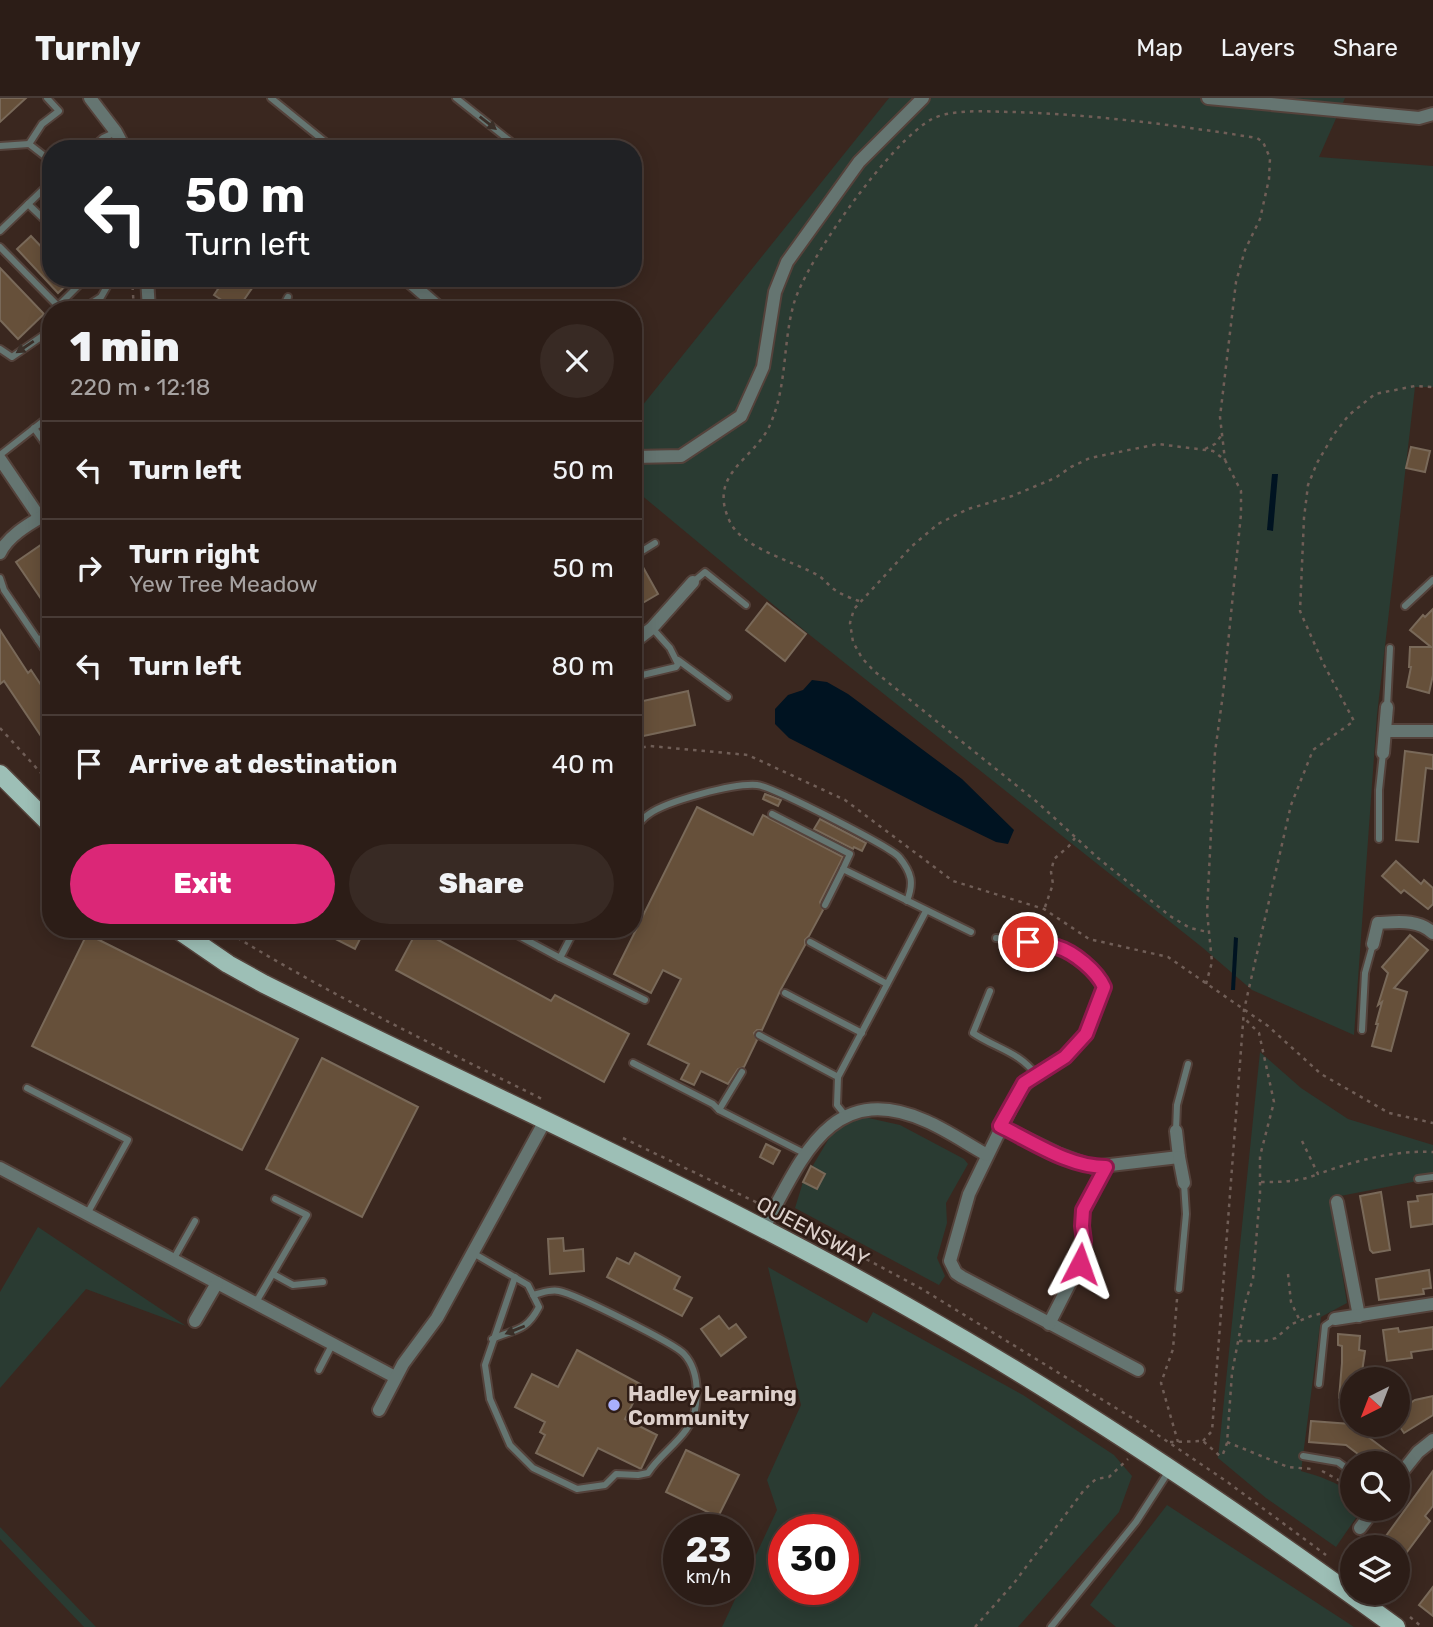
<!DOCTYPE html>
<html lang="en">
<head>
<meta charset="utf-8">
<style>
  body { margin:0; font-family:Rubik,sans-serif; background:#382a24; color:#f1f3f6; height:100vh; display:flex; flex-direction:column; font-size:26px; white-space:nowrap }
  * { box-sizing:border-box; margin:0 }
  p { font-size:23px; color:#a6a2a1 }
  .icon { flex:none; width:38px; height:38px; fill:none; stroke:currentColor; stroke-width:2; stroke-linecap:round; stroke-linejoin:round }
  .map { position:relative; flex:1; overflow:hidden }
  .details { position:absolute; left:42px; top:203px; width:600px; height:637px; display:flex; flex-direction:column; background:#2c1d17; border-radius:28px; box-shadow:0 4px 18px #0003,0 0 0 2px #483b36 }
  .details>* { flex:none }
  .banner { position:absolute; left:42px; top:42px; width:600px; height:147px; border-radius:28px; box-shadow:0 4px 18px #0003,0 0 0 2px #483b36; background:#202124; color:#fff; overflow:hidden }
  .needle { width:46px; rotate:222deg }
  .fabs { position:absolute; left:1340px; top:1269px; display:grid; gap:14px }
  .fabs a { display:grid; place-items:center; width:70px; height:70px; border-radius:50%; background:#2c1d17; box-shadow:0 4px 18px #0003,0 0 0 2px #483b36; font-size:35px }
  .speed { position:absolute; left:663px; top:1416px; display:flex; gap:14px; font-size:35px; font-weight:700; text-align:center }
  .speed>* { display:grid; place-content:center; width:91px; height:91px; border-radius:50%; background:#2c1d17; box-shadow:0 4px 18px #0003,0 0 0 2px #483b36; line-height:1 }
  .speed small { font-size:18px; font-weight:400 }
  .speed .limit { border:10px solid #d22; background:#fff; color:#111 }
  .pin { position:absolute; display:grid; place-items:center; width:60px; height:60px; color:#fff; margin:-30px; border:4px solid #fff; border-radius:50%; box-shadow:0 2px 7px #0007 }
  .me { position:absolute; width:77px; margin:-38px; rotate:4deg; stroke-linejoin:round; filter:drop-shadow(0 0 5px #0008) }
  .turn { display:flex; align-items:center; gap:24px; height:147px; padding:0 28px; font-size:32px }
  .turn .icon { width:91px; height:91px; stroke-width:2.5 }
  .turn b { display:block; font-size:49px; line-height:60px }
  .round { display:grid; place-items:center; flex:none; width:74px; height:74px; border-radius:37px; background:#382a24 }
  .summary { display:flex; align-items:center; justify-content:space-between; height:119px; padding:0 28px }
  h1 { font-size:42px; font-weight:800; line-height:52px }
  .primary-button { display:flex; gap:14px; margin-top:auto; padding:14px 28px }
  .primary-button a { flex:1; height:80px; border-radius:42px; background:#db2777; color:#fff; font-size:28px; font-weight:800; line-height:80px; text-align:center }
  .primary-button a+a { background:#382a24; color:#f1f3f6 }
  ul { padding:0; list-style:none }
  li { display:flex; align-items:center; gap:21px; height:98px; padding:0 28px; border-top:2px solid #483b36 }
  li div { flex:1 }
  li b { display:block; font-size:26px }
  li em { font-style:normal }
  header { display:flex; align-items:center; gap:42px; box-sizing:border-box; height:98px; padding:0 35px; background:#2c1d17; border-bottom:2px solid #483b36 }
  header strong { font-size:33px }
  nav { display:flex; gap:38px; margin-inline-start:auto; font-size:24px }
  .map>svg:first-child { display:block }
  .green { fill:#2a3b32; fill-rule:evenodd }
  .water { fill:#001321 }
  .building { fill:#66503a; stroke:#796959; stroke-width:2 }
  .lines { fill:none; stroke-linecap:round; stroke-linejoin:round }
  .lane-casing { stroke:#54423b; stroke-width:10 }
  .street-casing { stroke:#54423b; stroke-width:16 }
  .primary-casing { stroke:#54423b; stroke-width:21 }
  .path { stroke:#705e57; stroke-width:2.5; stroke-dasharray:3.5 5; stroke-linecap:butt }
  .lane { stroke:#657571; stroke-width:6 }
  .street { stroke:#657571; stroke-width:12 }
  .primary { stroke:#9dbfb6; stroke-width:18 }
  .oneway { fill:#3a2f28 }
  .route-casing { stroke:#8e194d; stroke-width:18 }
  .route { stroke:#db2777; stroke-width:12 }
  .poi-dot { fill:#a9b0fc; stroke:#2f1d16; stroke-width:2.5 }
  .labels { text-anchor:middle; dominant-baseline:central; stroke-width:5; stroke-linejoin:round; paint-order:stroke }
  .street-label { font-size:21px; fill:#ddd0cb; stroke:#2f1d16 }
  .poi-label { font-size:21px; font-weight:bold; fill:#ddd0cb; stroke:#2f1d16; text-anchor:start }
</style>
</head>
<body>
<header>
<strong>Turnly</strong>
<nav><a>Map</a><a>Layers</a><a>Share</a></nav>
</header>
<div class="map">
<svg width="1433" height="1529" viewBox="0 0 1433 1529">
  <rect width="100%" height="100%" fill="#3a271f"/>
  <g class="green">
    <polygon points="889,0 1345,0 1319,59 1433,68 1433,289 1415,289 1377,617 1354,937 1252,892 1203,850 811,538 634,391 634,318"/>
    <path d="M1260 954 1301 990 1348 1021 1433 1047V1080L1330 1100 1347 1205 1321 1219 1301 1373C1319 1378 1337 1384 1353 1396V1410L1362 1411 1336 1449 1266 1400 1218 1360Z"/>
    <polygon points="864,1019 900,1027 964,1061 968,1066 946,1105 947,1125 937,1160 945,1178 939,1187 795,1110 803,1084 834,1032"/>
    <polygon points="38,1129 186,1228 86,1191 0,1290 0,1194"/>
    <path d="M768 1169 867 1225 873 1214 1023 1297 1114 1357 1132 1378 1119 1414 1018 1529H722L777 1412 767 1382 801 1307ZM784 1432H844V1491H784Z"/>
    <polygon points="1167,1407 1354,1529 1116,1529 1090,1507"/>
    <polygon points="0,1429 96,1529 84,1529 0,1441"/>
  </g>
  <g class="water">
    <polygon points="1272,376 1278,376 1273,433 1267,432"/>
    <polygon points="812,582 827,584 848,596 962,681 1014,732 1008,746 996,744 930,712 789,640 775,626 775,611 788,597 803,592"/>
    <polygon points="1234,839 1238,840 1235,892 1231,892"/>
  </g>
  <g class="building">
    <polygon points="0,0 26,0 0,24"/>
    <polygon points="31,138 51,159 51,180 74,180 58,195 17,151"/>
    <polygon points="0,170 44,216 18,241 0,222"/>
    <polygon points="202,180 259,180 237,212 214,197 218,191"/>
    <polygon points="1411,349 1430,353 1425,374 1406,370"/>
    <polygon points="51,440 51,496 42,502 16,464"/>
    <polygon points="639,462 658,496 634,510 634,464"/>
    <polygon points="767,505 806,536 785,563 746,532"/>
    <polygon points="1433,511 1433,577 1429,595 1407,589 1411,569 1409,569 1410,549 1431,549 1410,532 1423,517 1425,519"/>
    <polygon points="0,532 28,575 31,572 51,602 51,653 4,583 0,586"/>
    <polygon points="688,593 695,627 634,640 634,605"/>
    <polygon points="1405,653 1433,657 1433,671 1426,670 1418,744 1396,742"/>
    <polygon points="765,696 781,702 778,708 763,701"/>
    <polygon points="697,709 753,737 763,717 843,759 820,804 823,812 809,838 805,842 805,847 780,893 762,932 757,932 754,935 757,942 744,969 738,971 728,986 701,973 694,987 681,981 689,966 648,946 681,881 663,872 651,895 614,876"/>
    <polygon points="820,721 866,745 862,753 854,749 853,751 814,731"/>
    <polygon points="1396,763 1421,786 1424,782 1433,790 1433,806 1428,811 1404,792 1401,795 1382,778"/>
    <polygon points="316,831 365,831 355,851"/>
    <polygon points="418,831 551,903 555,897 629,936 604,984 396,872"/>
    <polygon points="87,836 298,941 242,1052 32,948"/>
    <polygon points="1410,837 1428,852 1394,890 1407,894 1391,953 1372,948 1378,926 1376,926 1382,904 1378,907 1388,875 1382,869"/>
    <polygon points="322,960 418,1009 362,1119 266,1071"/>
    <polygon points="766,1046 780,1053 773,1066 760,1059"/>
    <polygon points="811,1068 825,1076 817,1091 803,1084"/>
    <polygon points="1381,1094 1390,1152 1373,1155 1370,1152 1360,1098"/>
    <polygon points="1433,1096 1433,1126 1411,1129 1408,1104 1418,1103 1417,1098"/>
    <polygon points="563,1140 564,1153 583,1151 584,1173 550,1176 548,1141"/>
    <polygon points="635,1155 680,1179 674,1191 692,1200 682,1218 607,1179 617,1160 629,1166"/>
    <polygon points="1429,1172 1431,1190 1423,1191 1424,1196 1379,1202 1376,1181"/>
    <polygon points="719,1218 729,1231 736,1226 746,1239 721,1258 701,1231"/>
    <polygon points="1433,1229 1433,1251 1411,1254 1412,1260 1387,1263 1383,1232 1398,1230 1399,1234"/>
    <polygon points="1338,1236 1360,1238 1359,1252 1365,1253 1361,1281 1353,1281 1353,1302 1339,1300 1342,1265 1342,1248 1338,1247"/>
    <polygon points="577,1252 642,1287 625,1321 657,1337 641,1371 598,1350 583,1378 536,1355 545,1337 540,1334 545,1324 515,1309 532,1276 558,1289"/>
    <polygon points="1433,1298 1433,1317 1404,1335 1398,1326 1398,1313 1415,1302"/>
    <polygon points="1311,1323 1351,1326 1400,1363 1398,1365 1370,1365 1346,1347 1309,1344"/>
    <polygon points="686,1352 739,1377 718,1419 666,1394"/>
    <polygon points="1433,1373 1433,1408 1425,1418 1430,1423 1398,1466 1398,1449 1378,1449"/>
    <polygon points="1433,1489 1433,1518 1419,1507"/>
  </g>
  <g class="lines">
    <g class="lane-casing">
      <g id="lane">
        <polyline points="47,0 59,13 42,26 29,46 51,63"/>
        <polyline points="271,0 334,51"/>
        <polyline points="456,0 520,51"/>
        <polyline points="0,48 29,46"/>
        <polyline points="91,51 103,40 116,34"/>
        <polyline points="28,106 51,128"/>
        <polyline points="0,133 51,84"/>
        <polyline points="0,149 58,208 86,180"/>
        <polyline points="500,180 514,184 522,180"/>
        <polyline points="81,212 101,199 112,180"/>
        <polyline points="281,212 288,199"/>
        <polyline points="0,251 12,259 51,232"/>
        <polyline points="34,330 51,354"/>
        <polyline points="0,357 51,317"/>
        <polyline points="634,458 655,445"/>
        <polyline points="0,480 4,492 51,561"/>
        <polyline points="693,484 705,474 746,507"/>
        <polyline points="1405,508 1433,482"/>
        <polyline points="38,542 51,534"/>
        <polyline points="678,562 728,599"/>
        <polyline points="634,579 676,569 678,566 670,550 652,530"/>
        <polyline points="1387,609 1390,550"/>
        <polyline points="772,716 850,756 843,771"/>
        <path d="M634 731C638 726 643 720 649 716 667 703 734 685 757 687 771 688 889 748 899 759 912 775 914 785 907 803"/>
        <polyline points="1379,741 1379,692 1383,655"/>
        <polyline points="825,807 843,771 971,834"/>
        <polyline points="483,831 492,836 494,831"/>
        <polyline points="506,831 560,860 575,831"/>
        <path d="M996 840C1033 844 1056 844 1087 868 1094 874 1101 880 1104 889"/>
        <polyline points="810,844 887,886"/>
        <polyline points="560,860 645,902"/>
        <path d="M990 893 973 935C995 950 1020 954 1036 977"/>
        <polyline points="785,895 862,935"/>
        <polyline points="1362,932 1365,875 1373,846"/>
        <polyline points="759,937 838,979"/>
        <polyline points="633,965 713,1006 719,1012 806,1056"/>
        <polyline points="27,990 128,1042 87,1116"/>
        <polyline points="719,1012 742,974"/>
        <polyline points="845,1017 837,1007 838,979 926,813"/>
        <polyline points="1176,1033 1177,1007 1188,966"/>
        <polyline points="1418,1081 1433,1079"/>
        <path d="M473 1155 528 1187 539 1209C526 1234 515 1231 492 1241"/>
        <polyline points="173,1162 195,1123"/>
        <polyline points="273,1176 293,1187 323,1184"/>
        <path d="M515 1179 485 1267 490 1301 510 1347 533 1370 577 1391 605 1387 616 1376 638 1377 648 1375C663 1351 693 1338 696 1306 698 1288 696 1269 684 1256 674 1245 575 1196 559 1193 550 1191 542 1195 533 1197"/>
        <polyline points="1179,1191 1186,1116 1184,1085"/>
        <polyline points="255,1206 307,1117 275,1101"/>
        <polyline points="319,1272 332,1247"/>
        <polyline points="1319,1286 1325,1228 1335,1221"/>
        <polyline points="1303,1358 1338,1364 1353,1375"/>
        <polyline points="1051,1529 1136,1424 1169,1373"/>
      </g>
    </g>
    <g class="street-casing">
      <g id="street">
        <polyline points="90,0 116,34 125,51"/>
        <polyline points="1208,0 1419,20 1433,16"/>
        <polyline points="147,180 149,212"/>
        <polyline points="405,180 442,212"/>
        <polyline points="634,359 681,358 741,318 763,269 775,194 787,164 859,64 923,0"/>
        <polyline points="0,361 40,420"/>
        <path d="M0 455C9 436 33 424 51 413"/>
        <polyline points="634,544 652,530 693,484"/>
        <polyline points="1386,633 1433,633"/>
        <polyline points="1383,655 1387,609"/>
        <path d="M1373 846 1378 825C1398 824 1418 821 1433 835"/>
        <polyline points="1104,889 1086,936 1065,959 1032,979 1019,993 969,1096 950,1163 956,1175 962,1179 1138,1272"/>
        <polyline points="1000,1028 1058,1056 1093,1069 1179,1059 1176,1033"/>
        <polyline points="1179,1059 1184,1085"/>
        <polyline points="0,1070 395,1279"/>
        <polyline points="1337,1104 1359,1218"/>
        <path d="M763 1131C801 1063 830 980 926 1023 947 1032 967 1046 987 1057"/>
        <polyline points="1335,1221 1433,1206"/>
        <polyline points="195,1223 217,1185"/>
        <polyline points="1049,1226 1080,1165 1084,1143 1082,1128 1083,1112 1106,1068"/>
        <polyline points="379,1312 403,1266 437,1220 546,1021"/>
        <polyline points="1398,1379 1418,1354 1433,1342"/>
        <polyline points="1360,1430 1375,1410"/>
      </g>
    </g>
    <g class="primary-casing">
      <g id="primary">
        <polyline points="0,676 51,727"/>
        <path d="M177 831 228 866 264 886C483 995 708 1094 920 1216 1085 1310 1243 1417 1396 1529"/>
      </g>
    </g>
    <g class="path">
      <polyline points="132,180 134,212"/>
      <polyline points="1205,351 1215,346 1221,338"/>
      <path d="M859 503C851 500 842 497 835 492 829 488 825 482 819 478 794 463 743 451 730 424 707 376 752 363 769 329 788 288 782 247 794 205 807 161 891 43 932 21 954 10 991 14 1015 14 1097 17 1176 27 1257 40L1263 44 1270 60 1269 81 1260 121 1245 152 1236 184 1220 319 1225 362"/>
      <polyline points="0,630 51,686"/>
      <polyline points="634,651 650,648 748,657 845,702 953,783 1044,811 1089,841 1168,859 1268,928 1321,976 1389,1015 1433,1025"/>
      <polyline points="1045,809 1053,786 1051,774 1054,761 1069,748 1075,740"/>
      <path d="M223 831C326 895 436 948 544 1002"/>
      <polyline points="1206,886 1212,864 1207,814 1215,654 1223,596 1241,416 1241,393 1225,362 1213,353 1158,346 1090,360 1071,369 1055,380 1012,398 968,411 938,426 912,448 854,511 850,525 853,544 862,560 874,573 1037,704 1098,760 1170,818 1190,830 1208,834"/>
      <polyline points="623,1040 762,1107"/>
      <path d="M1302 1043 1318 1076C1355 1063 1394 1052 1433 1054"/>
      <path d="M1261 1084C1282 1084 1299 1084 1318 1076"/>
      <polyline points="784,1117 922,1191 1137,1323 1226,1383 1326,1457"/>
      <polyline points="1288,1176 1291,1204 1300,1223"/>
      <polyline points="1177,1201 1173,1251 1161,1285 1178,1344"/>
      <polyline points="1239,1243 1265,1243 1276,1240 1292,1226 1311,1218 1323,1215"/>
      <polyline points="1203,1343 1212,1333 1244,912 1291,707 1313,652 1354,623 1323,565 1300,513 1304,420 1308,387 1317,365 1334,336 1349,317 1375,296 1415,288 1433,289"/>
      <polyline points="1170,1344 1203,1343 1220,1358 1223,1356 1227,1345 1232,1275 1246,1202 1253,1181 1260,1095 1260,1058 1274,1004 1259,935 1245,921"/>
      <polyline points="1227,1344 1288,1369 1312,1371"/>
      <polyline points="1322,1373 1353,1390"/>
      <polyline points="1410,1519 1422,1529"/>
      <polyline points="975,1529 1014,1485 1084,1392 1096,1381 1109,1379 1128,1361"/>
    </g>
    <use href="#lane" class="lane"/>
    <use href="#street" class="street"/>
    <use href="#primary" class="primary"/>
  </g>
  <defs><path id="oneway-solid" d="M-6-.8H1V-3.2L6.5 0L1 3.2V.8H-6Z" transform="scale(1.75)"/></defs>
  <g class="oneway">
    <use href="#oneway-solid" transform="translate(488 25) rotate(38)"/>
    <use href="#oneway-solid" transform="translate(25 249) rotate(146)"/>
    <use href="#oneway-solid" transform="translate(515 1232) rotate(158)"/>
  </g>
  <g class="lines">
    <g class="route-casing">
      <path id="route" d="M1028 844C1038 846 1048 846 1057 849 1074 854 1097 873 1104 889L1086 936 1065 959 1024 985 1000 1028C1033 1044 1069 1069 1106 1069L1083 1112 1082 1128 1084 1143 1080 1166"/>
    </g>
    <use href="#route" class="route"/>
  </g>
  <circle class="poi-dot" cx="614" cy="1307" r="7"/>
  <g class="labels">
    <g class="street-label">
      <text transform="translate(813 1133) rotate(28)">QUEENSWAY</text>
    </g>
    <g class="poi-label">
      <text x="628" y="1295">Hadley Learning<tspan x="628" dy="24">Community</tspan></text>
    </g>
  </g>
</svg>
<div class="fabs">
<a><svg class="needle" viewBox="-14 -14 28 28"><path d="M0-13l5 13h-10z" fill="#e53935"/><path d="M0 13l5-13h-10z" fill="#a6a2a1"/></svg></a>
<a><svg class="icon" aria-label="search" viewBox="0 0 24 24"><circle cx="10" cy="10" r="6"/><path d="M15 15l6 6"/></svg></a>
<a><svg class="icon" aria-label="layers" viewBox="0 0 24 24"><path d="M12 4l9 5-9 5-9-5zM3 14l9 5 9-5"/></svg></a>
</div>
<div class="speed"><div>23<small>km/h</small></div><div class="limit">30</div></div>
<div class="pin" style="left:1028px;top:844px;background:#d93025"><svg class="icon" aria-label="arrive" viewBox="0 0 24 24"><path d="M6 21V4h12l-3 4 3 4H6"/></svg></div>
<svg class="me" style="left:1080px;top:1166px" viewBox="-20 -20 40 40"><path d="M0-17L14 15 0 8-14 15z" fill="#db2777" stroke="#fff" stroke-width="4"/></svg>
<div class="banner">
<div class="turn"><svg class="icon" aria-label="left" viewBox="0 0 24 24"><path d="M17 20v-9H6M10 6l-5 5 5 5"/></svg><div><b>50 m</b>Turn left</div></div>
</div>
<section class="details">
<div class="summary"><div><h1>1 min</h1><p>220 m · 12:18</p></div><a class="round"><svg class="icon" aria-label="close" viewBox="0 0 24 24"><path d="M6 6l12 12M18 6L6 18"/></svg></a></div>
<ul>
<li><svg class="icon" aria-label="left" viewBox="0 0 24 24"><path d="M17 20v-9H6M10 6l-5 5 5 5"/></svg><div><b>Turn left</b></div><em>50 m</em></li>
<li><svg class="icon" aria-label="right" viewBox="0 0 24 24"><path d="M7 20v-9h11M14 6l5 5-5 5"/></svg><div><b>Turn right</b><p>Yew Tree Meadow</p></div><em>50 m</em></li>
<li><svg class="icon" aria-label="left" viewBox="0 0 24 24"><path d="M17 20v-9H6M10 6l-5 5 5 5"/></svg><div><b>Turn left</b></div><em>80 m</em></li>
<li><svg class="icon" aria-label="arrive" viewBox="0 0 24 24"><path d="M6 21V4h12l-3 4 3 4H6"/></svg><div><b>Arrive at destination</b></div><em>40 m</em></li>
</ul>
<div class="primary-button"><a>Exit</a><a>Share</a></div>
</section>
</div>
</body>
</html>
